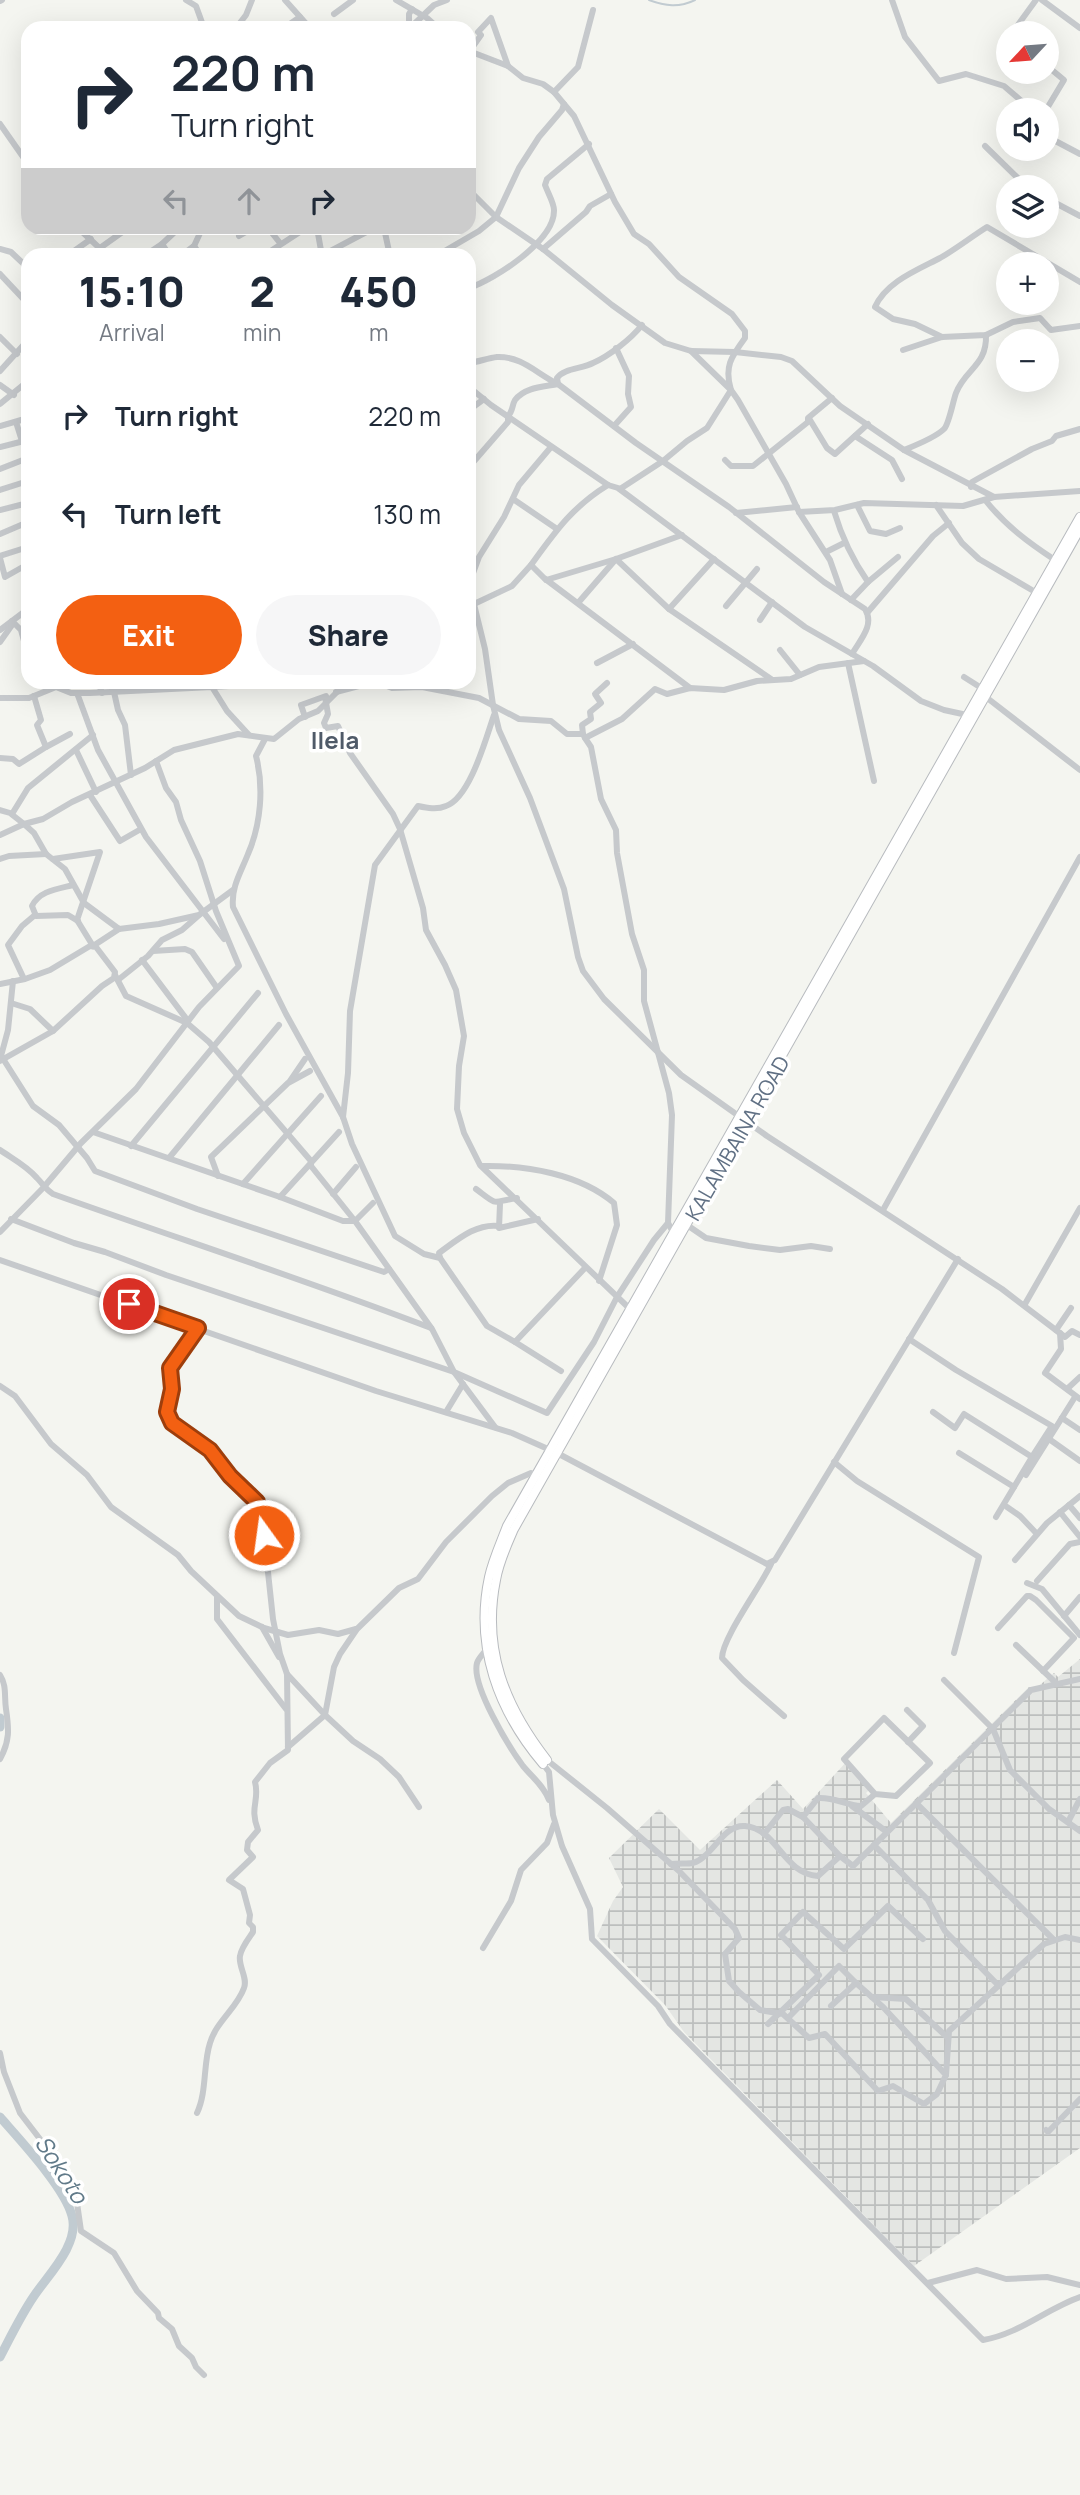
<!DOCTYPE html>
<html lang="en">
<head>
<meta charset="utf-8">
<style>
  body { margin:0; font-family:Manrope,sans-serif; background:#f6f6f7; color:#1f2937; height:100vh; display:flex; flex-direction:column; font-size:26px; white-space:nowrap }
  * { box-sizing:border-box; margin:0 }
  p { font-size:23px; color:#747a83 }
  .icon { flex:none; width:38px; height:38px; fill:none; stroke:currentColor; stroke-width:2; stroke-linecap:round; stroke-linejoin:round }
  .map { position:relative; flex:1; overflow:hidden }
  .panel { position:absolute; left:21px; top:248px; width:455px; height:441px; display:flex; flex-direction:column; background:#fff; border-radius:21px; box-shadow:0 7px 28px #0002 }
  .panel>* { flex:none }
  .banner { position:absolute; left:21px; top:21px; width:455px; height:214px; border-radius:21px; box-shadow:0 7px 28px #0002; background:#fff; color:#1f2937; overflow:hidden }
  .needle { width:46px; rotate:244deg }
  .fabs { position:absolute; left:996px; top:21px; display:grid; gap:14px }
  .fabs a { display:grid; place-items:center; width:63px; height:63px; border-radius:50%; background:#fff; box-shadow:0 7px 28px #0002; font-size:35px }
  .pin { position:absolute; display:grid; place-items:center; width:60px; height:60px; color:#fff; margin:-30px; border:4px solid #fff; border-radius:50%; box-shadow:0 2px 7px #0007 }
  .me { position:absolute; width:77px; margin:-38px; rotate:346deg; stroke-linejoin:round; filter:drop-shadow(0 0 5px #0008) }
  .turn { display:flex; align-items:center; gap:24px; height:147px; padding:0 35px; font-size:32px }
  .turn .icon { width:91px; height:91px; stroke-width:2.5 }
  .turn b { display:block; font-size:49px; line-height:60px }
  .lanes { display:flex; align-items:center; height:66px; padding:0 35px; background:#0003; justify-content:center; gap:35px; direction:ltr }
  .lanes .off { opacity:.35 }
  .eta { display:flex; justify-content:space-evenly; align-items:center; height:119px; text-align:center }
  .eta b { font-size:42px; font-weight:800; line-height:49px }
  .primary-button { display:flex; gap:14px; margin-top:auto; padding:14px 35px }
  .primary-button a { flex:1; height:80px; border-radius:42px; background:#f36012; color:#fff; font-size:28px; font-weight:800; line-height:80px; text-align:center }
  .primary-button a+a { background:#f6f6f7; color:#1f2937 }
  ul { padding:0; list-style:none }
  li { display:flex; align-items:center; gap:21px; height:98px; padding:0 35px }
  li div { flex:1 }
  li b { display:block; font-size:26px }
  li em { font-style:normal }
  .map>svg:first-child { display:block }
  .industrial { fill:url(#industrial-grid) }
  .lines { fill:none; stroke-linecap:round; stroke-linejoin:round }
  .stream { stroke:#c1cbd1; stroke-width:2 }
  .river { stroke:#c1cbd1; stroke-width:9 }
  .major-casing { stroke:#b8bbbf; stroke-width:10 }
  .minor { stroke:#c6c9cc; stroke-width:6 }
  .major { stroke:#fff; stroke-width:8 }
  .route-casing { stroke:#9e3e0c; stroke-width:18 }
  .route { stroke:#f36012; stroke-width:12 }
  .labels { text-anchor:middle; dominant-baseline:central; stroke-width:7; stroke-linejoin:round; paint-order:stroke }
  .street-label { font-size:21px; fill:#607084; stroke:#fff }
  .water-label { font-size:23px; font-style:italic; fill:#617a89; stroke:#fff }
  .quarter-label { font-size:24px; font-weight:bold; fill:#4f5a68; stroke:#fff }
</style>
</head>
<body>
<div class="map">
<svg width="1080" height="2495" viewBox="0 0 1080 2495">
  <defs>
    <pattern id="industrial-grid" width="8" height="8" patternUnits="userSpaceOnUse" patternTransform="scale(1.75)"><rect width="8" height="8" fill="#e4e6e3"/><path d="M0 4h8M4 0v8" fill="none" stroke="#bcbfbe"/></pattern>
  </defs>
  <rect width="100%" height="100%" fill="#f4f5f0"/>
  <polygon class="industrial" points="1080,1659 1080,2148 914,2266 684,2032 665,2005 597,1936 613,1901 623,1887 609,1858 659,1809 700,1850 777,1780 803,1809 848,1760 869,1790 866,1793 891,1823 1029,1687 1034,1690 1054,1673 1058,1677"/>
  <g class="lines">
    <path class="stream" d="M649 0C665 6 679 8 695 0"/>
    <g class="river">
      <polyline points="0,1718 0,1727"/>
      <path d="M0 2117C20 2140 65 2188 72 2216 80 2244 48 2275 34 2296 21 2315 11 2336 0 2357"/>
    </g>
    <g class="major-casing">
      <g id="major">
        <path d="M547 1760C505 1706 482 1649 496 1580 499 1562 507 1545 514 1529L1080 529"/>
        <path d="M543 1764C498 1711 474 1646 489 1577 493 1559 501 1542 507 1526L1080 517"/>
      </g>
    </g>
    <g class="minor">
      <polyline points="186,0 196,6 204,28"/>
      <polyline points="285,0 310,28"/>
      <polyline points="396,0 427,18 438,28"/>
      <polyline points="892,0 905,37 939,81 966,74 1004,86 1032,110"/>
      <polyline points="1042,0 1080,28"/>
      <polyline points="0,1 2,0"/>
      <polyline points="334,14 353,0"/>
      <polyline points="236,28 246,15 252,0"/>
      <polyline points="284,28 300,17"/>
      <polyline points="409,28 409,14 412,9"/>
      <polyline points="410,28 434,5 447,0"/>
      <polyline points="1012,33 1036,0"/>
      <path d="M469 51 508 66 523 78 543 84 554 92 574 116 615 202 634 234 649 244 679 277 732 314 745 331V338C731 357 724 367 731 390L707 428 687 441 663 461 620 489"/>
      <polyline points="469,52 481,35 478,32 491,18 508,66"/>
      <polyline points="554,92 578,67 593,10"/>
      <polyline points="1046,110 1064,80 1046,65"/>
      <polyline points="0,124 28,164"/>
      <polyline points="1046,136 1080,154"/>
      <polyline points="985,146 1027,187"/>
      <polyline points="469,190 496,217 543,249 612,305 665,343 691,351 735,352 781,357 792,361 840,406 904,450 994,497 1080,491"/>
      <polyline points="1046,198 1080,216"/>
      <polyline points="78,228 108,256"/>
      <polyline points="146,228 149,229 152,228"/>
      <polyline points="268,228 280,243"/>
      <polyline points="317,228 322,256"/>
      <polyline points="384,228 390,256"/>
      <polyline points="239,236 253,228"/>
      <polyline points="194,246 201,256"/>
      <polyline points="100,248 128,228"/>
      <polyline points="0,249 11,252 28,268"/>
      <polyline points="543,249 586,212 590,206 611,194"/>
      <polyline points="323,255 374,228"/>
      <polyline points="67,256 91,239"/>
      <polyline points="144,256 162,244"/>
      <polyline points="170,256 162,244 179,228"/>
      <polyline points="181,256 194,246 201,231 206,228"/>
      <polyline points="263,256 306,228"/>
      <polyline points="436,256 479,231 496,217 519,168 539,137 562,110 564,104"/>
      <polyline points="0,274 28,304"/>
      <path d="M469 288C495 279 555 241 554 210 554 203 548 193 545 185L547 179 589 144"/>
      <path d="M642 325C631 339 609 356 593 363 582 369 564 368 557 378L558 384 636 443 729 507 824 582 865 609C875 625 860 640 852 654"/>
      <polyline points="0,337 17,354"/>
      <path d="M942 337 915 324 893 319 875 307C886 282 917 270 940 258 956 249 971 237 987 227L1080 282"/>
      <polyline points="903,350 942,337 986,335 1013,322 1040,318 1051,330 1080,326"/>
      <polyline points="691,351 731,390 738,400 786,484 799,512 830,560 842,594"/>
      <path d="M469 363C478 362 488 358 497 357 522 356 537 374 558 384 543 387 525 387 515 400 512 405 513 411 508 416V422L469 467"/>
      <polyline points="0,371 28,340"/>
      <polyline points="0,385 14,395"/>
      <polyline points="469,387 491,405 608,485 618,488 805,627 873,666 921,701 944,710 967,715"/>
      <polyline points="0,404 28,381"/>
      <polyline points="469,410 484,399"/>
      <polyline points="810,420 827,448 835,454 868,424"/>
      <polyline points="16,422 22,441"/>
      <polyline points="0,426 28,418"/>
      <polyline points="614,426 631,407 628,394 629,376 616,348"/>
      <polyline points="855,436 892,460 902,479"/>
      <polyline points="0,447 28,440"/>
      <polyline points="551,447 519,485 504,517 479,557 469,584 485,649 493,705 499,730 530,798 564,889 578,957 583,971 604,999 681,1075 767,1136 1002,1289 1065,1337 1072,1331 1080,1335"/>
      <path d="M904 450C914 446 937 436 944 429 949 424 953 401 956 393 965 369 987 366 986 335"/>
      <polyline points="725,460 731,466 753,466 808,422 808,418 832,398"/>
      <polyline points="0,469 28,458"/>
      <path d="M608 485C572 507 555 532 531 565L544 578 690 688"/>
      <polyline points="971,487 972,482 979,478 1032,449 1052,441 1056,436 1080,429"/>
      <polyline points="0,490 28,481"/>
      <polyline points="513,499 557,529"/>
      <path d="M986 501C1006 526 1029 543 1055 560"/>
      <polyline points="857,505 870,531 886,534 900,528"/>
      <polyline points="936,505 962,543 979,559 1037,593"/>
      <polyline points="0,510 28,503"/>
      <path d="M834 511C842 538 852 559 868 582L851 600"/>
      <polyline points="799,512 835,510 864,503 963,506 994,497"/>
      <polyline points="736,513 797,507"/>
      <polyline points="0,534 28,522"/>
      <polyline points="826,552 844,543"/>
      <polyline points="0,556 28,547"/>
      <polyline points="0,558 5,577 28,564"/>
      <polyline points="714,559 669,609 771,679"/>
      <polyline points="546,580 616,559 682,535"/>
      <polyline points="868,582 898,557"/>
      <polyline points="578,603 616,559 669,609"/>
      <polyline points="726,606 757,569"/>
      <polyline points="469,609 474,604 512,586 531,565"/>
      <polyline points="867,613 933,536 949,523"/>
      <polyline points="760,620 772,602"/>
      <polyline points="0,630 28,609 28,597"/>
      <polyline points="0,642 12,625 12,621 21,630 28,656"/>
      <polyline points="780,650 800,675"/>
      <polyline points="597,663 633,644"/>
      <polyline points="848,663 874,781"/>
      <polyline points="964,677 983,689"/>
      <polyline points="98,682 102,693"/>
      <polyline points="213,682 212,687 229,686"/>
      <polyline points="228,682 229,686 256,682"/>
      <polyline points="377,682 392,688 422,687 479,698 519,719 551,721 567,734 583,734 585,738"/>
      <polyline points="114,692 118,710 125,725 131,775"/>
      <polyline points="336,692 374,682"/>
      <polyline points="77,693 98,750 146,837 224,939"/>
      <polyline points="982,694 1080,770"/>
      <polyline points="34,696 41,720 37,725 46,747"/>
      <polyline points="325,697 328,714 324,723 326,728 338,726 350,753 393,814 400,829 423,908 426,930 445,965 456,990 464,1036 459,1066 457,1109 464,1133 480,1165 630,1309"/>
      <polyline points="0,698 29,698 56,687 71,693 90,693 212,687 227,711 249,735"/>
      <polyline points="305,717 301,705 326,696"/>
      <polyline points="583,734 582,725 591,719 590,712 601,703 595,694 607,683"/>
      <path d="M265 739 256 756C264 787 261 824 248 854 241 872 231 887 233 907L286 1014 343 1117 352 1144 395 1236 424 1254 440 1258 487 1326 515 1342 585 1268"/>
      <polyline points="76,750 96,792"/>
      <polyline points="0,758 13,759 19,764 46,747 70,734"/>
      <polyline points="90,795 120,841 141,829"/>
      <polyline points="0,810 10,813 24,824 34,833 46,854 65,869 84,903 119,929 159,924 199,915 233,890"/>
      <polyline points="12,814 28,788 93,735"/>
      <polyline points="0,835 24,824 43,819 72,802 145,768 174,750 238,734 274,739 299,719 318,711 338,691"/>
      <polyline points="0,859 9,856 46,854"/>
      <polyline points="53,859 100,852 77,920 93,946 119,929"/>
      <path d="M73 885C57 889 39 891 32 906L36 916 68 915 78 921"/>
      <polyline points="153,951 185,949 192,952 217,988"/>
      <polyline points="142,960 188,1021"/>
      <polyline points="115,975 126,996 187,1023 209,1042 311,1161 311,1166 355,1221 432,1329 454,1372 547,1413 594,1342 617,1297 654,1240 668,1223"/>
      <polyline points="24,979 8,945 22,926 35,915"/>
      <polyline points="118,980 148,956 162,940 182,930 198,916"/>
      <polyline points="0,984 25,979 50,970 90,946 96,947 115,972 114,978 102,986 53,1031 0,1061"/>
      <polyline points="11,1003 30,1009 53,1031"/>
      <polyline points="0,1054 33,1106 59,1125 87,1158 95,1171 197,1209 384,1272 389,1269"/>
      <polyline points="1,1056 8,1030 13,981"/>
      <polyline points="290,1081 305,1059"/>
      <path d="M343 1117 348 1073 350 1011 375 865 418 806C427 808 437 810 446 806 470 798 486 738 494 715"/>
      <polyline points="93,1132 280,1197 343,1221 355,1221 373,1203"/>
      <polyline points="131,1146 258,993"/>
      <path d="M0 1150C13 1159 27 1166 37 1178 43 1184 45 1189 53 1194 179 1239 306 1280 431 1328"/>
      <polyline points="169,1158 279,1025"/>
      <path d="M482 1166C526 1165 580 1174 614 1203L617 1225 599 1281"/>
      <polyline points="218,1176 211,1157 288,1083 310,1071"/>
      <polyline points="243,1184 321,1096"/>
      <path d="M476 1189C500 1207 490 1202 517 1198"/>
      <polyline points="333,1194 356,1167"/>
      <polyline points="280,1197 339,1132"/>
      <polyline points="500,1204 499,1228 538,1219"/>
      <polyline points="883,1210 1080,857"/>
      <polyline points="11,1219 74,1243 105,1252 166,1275 454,1372 495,1427"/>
      <polyline points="687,1225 706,1238 749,1246 780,1250 811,1246 830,1249"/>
      <polyline points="0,1232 43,1188 81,1143 136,1089 199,1007 239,966 216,911 200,861 181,820 176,802 166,788 156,761"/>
      <polyline points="673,1232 668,1223 672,1115 669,1093 644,1001 644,970 632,934 617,853 616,830 601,799 591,747 585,738 622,719 655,689 667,694 690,688 724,690 757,681 791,679 819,667 864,661"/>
      <path d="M440 1258 439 1253C457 1240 476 1223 499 1226"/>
      <polyline points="0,1260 376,1391 512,1433 557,1453 767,1564 775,1560 958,1259"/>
      <polyline points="1025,1304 1080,1208"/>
      <polyline points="1056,1330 1071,1308"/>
      <polyline points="1060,1333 1061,1349 1045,1373 1080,1399"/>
      <polyline points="909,1339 956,1370 1052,1426 1032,1457"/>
      <polyline points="515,1342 561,1371"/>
      <polyline points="0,1386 15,1396 51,1444 87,1475 111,1507 178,1555 191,1571 239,1616 264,1628 288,1635 319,1630 338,1634 356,1629"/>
      <polyline points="1067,1389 1080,1377"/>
      <polyline points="446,1412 463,1384"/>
      <polyline points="933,1412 955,1428 964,1414 1032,1457 996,1517"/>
      <polyline points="1062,1418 1080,1430"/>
      <polyline points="1049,1439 1080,1461"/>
      <polyline points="959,1453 1014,1487"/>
      <polyline points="834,1462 857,1481 979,1557 954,1653"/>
      <polyline points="1026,1475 1075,1397"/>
      <polyline points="1069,1505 1080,1518"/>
      <polyline points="1007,1507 1020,1516 1037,1534"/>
      <polyline points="1060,1512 1080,1537"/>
      <polyline points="1015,1560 1047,1523 1080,1496"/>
      <path d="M771 1564C761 1586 722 1638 722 1658L743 1680 784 1716"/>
      <polyline points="1037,1581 1070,1544 1080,1542"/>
      <polyline points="1027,1583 1042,1589 1080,1635"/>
      <polyline points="217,1596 217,1619 286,1709"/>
      <polyline points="1064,1616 1080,1597"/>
      <polyline points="262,1627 279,1657"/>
      <polyline points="998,1628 1027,1596 1030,1596 1036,1600 1074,1638 1043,1671"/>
      <polyline points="1016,1645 1057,1684"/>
      <path d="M486 1650C483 1654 478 1659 477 1663 471 1685 509 1747 523 1766 532 1777 544 1786 549 1800"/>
      <polyline points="287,1674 325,1715 288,1747"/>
      <path d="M0 1675C7 1686 4 1696 6 1709 9 1729 10 1741 0 1759"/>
      <polyline points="944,1680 993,1729 1010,1770 1049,1809 1080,1831"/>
      <polyline points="907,1710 923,1726 908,1742"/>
      <polyline points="916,1803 1054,1940"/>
      <polyline points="852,1806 887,1832"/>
      <polyline points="419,1807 399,1777 380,1759 353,1741 325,1715 334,1667 340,1654 357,1629 399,1588 418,1579 446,1542 492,1496 508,1483 531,1473 538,1476"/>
      <polyline points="803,1817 840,1856"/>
      <polyline points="1068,1822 1080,1799"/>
      <path d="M764 1834 783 1810 788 1809 803 1817 818 1798C834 1797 846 1805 861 1806L875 1794 896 1796 930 1763 884 1718 844 1759 875 1794"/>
      <polyline points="874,1845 928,1900 945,1931 999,1986"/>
      <path d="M671 1864C678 1863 687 1864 693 1863 713 1857 723 1824 745 1826 778 1829 782 1873 818 1876L840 1856 853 1866 1031 1690 1080 1679"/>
      <polyline points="483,1948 511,1901 521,1870 547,1843 554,1824"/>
      <polyline points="872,1997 906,1999 948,2038"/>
      <path d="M831 2006 856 1983 883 2007 946 2075 937 2094 924 2104 893 2086 878 2091 825 2034 809 2038 783 2014 760 2010 739 1992 729 1981 725 1954 739 1938 735 1929 679 1871 607 1808 547 1760 543 1764 549 1772 553 1815 562 1846 590 1909 592 1939 658 2006 670 2024 983 2340C1019 2334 1046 2309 1080 2297"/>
      <polyline points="788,2018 839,1966 856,1983"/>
      <polyline points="768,2024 819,1975 781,1935 803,1912 844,1949 888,1906 923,1939"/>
      <polyline points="0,2053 4,2072 20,2113 43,2143 53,2149 72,2182 72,2196 77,2203 81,2231 114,2253 137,2291 158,2313 159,2318 172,2329 179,2346 192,2358 196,2367 204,2375"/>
      <polyline points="946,2075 949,2031 1044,1944 1065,1937 1080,1940"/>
      <path d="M197 2113C207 2092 203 2064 210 2043 216 2022 237 2008 244 1988 248 1978 238 1966 240 1956 241 1948 249 1938 253 1932V1927L249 1923 250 1915 243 1889 229 1880 253 1857 247 1850 248 1842 258 1830C249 1807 260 1800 255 1782L270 1763 288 1750 287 1674 280 1654 273 1619 264 1535 257 1502 230 1477 210 1450 172 1423 167 1412 172 1389 170 1369 198 1328"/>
      <polyline points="1046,2130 1048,2132 1080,2099"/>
      <polyline points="928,2283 977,2270 1006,2279 1047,2277 1080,2285"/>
    </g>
    <use href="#major" class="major"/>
  </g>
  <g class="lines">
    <g class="route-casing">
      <polyline id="route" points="129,1304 198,1328 170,1368 172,1389 167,1412 172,1423 210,1450 230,1476 257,1502 264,1535"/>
    </g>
    <use href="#route" class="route"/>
  </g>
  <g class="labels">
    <g class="street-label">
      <text transform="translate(737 1138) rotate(-60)">KALAMBAINA ROAD</text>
    </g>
    <g class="water-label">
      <text transform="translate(62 2169) rotate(57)">Sokoto</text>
    </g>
    <g class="quarter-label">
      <text x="335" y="739">Ilela</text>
    </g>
  </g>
</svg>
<div class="fabs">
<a><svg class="needle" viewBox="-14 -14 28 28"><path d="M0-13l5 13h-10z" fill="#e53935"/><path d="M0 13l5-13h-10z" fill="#747a83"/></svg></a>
<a><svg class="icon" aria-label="sound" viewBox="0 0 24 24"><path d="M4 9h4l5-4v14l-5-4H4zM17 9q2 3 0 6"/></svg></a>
<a><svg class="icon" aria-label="layers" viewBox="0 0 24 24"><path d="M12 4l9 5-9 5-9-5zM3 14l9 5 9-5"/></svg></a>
<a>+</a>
<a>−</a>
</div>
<div class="pin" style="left:129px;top:1304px;background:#d93025"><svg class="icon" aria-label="arrive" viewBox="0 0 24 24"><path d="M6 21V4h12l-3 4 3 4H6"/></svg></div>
<svg class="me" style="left:264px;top:1535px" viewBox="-20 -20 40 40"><circle r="17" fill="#f36012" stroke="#fff" stroke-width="3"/><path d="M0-11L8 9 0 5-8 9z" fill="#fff"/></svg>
<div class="banner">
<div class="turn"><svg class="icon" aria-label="right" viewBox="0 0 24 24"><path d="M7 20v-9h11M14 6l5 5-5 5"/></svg><div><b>220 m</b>Turn right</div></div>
<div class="lanes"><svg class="icon off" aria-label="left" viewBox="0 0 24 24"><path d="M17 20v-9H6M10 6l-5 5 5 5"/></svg><svg class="icon off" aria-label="ahead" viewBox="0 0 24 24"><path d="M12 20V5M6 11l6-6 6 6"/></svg><svg class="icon" aria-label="right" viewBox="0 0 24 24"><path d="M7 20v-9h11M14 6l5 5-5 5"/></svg></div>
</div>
<section class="panel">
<div class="eta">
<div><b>15:10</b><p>Arrival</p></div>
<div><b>2</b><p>min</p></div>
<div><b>450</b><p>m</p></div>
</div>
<ul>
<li><svg class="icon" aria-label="right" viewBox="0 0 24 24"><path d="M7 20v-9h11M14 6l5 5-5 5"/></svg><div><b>Turn right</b></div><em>220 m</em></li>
<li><svg class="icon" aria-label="left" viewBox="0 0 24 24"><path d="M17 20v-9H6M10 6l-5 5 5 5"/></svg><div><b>Turn left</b></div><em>130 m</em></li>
</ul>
<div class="primary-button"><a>Exit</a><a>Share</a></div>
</section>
</div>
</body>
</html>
